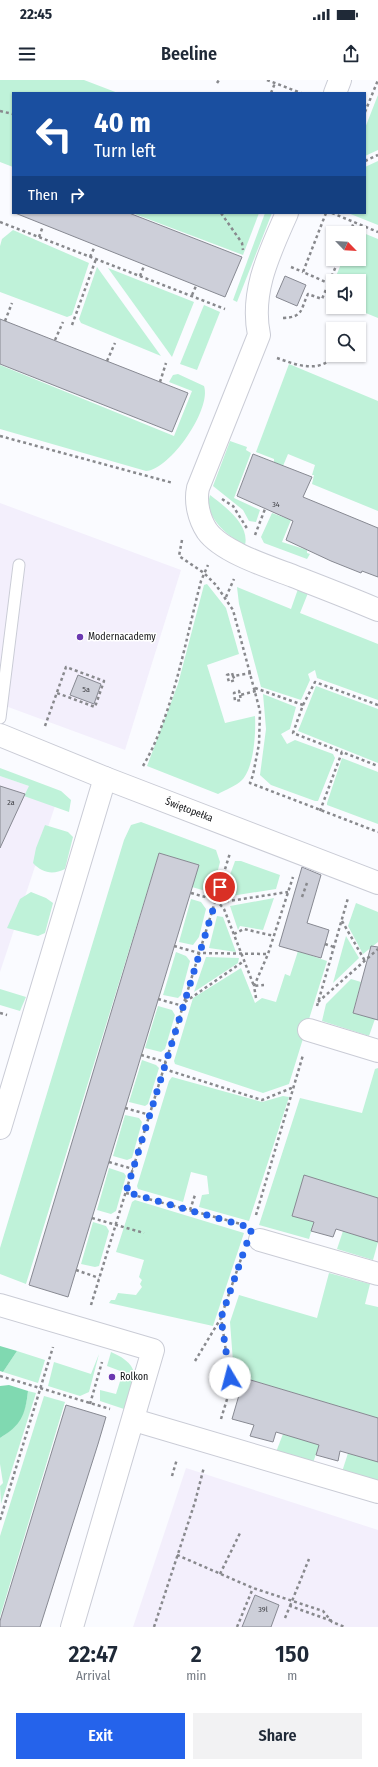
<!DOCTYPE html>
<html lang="en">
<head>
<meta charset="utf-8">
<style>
  body { margin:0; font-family:"Fira Sans Condensed",sans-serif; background:#f2f2f3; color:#1f2937; height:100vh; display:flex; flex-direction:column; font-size:15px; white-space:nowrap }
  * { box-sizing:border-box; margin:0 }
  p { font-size:13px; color:#747a83 }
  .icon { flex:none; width:22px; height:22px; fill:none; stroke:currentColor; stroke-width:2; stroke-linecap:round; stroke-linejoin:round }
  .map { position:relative; height:1547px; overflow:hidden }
  .details { display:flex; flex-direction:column; background:#fff; flex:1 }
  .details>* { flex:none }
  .guide { position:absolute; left:12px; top:12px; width:354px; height:122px; border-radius:0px; box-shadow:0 1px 3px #0004; background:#1a4fa0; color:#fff; overflow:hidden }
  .needle { width:26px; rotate:115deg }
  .controls { position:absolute; left:326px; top:146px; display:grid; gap:8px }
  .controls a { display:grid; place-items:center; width:40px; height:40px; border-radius:0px; background:#fff; box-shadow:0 1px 3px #0004; font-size:20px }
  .pin { position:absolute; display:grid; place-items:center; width:34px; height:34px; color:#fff; margin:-17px; border:2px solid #fff; border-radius:50%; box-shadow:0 1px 4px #0007 }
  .me { position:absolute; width:44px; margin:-22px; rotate:352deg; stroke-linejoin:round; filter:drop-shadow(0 0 3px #0008) }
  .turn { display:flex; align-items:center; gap:14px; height:84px; padding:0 16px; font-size:18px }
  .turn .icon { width:52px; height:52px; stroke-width:2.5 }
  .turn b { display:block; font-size:28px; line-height:34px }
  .then { display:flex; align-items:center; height:38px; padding:0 16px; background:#0003; gap:8px; font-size:15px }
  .eta { display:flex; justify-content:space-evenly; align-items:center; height:68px; text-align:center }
  .eta b { font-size:24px; font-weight:600; line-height:28px }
  .action { display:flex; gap:8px; margin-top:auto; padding:8px 16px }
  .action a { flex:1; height:46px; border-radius:0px; background:#2563eb; color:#fff; font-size:16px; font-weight:600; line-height:46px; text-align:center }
  .action a+a { background:#f2f2f3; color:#1f2937 }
  .status { display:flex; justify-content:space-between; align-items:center; height:28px; padding:0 20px; background:#fff; direction:ltr }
  .status svg { height:11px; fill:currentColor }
  header { display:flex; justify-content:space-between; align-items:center; height:52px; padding:0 16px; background:#fff; font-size:18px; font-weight:600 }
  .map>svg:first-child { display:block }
  .commercial { fill:#f3effc }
  .green { fill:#bff2d9 }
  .forest { fill:#80d9b1 }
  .building { fill:#cdcfd9; stroke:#878992 }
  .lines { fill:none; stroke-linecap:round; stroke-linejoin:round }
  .lane-casing { stroke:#caccd6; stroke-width:13 }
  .street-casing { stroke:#caccd6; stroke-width:24 }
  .path { stroke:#88898d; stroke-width:2.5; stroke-dasharray:3 3; stroke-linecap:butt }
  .lane { stroke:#fff; stroke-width:11 }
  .street { stroke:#fff; stroke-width:22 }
  .route { stroke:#2563eb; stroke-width:7; stroke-dasharray:0 12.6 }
  .poi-dot { fill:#6b38b0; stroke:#fff; stroke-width:1.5 }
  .labels { text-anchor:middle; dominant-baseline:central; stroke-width:3; stroke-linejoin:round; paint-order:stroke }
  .number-label { font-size:8px; fill:#414247 }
  .poi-label { font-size:10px; fill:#121316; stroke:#fff; text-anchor:start }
  .street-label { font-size:10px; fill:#121316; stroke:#fff }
</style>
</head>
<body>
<div class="status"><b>22:45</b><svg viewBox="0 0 49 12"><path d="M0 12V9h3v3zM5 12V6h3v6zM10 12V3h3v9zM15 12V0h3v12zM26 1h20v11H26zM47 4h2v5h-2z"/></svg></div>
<header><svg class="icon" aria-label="menu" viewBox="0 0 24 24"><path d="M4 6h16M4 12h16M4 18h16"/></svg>Beeline<svg class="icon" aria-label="share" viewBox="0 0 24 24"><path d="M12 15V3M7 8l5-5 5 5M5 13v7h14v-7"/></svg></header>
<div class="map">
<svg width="378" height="1547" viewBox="0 0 378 1547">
  <rect width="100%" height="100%" fill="#fafbff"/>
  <g class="commercial">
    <polygon points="0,423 181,490 125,670 0,624"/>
    <polygon points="0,696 29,706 56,723 0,892"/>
    <polygon points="186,1388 378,1450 378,1547 133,1547"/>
  </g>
  <g class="green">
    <polygon points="0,0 84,0 118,13 13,13 13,87 0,82"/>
    <polygon points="378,15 378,70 365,76 365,48"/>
    <polygon points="378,81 378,145 348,133 365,133 365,87"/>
    <polygon points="132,133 259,133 243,175"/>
    <polygon points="265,133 272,133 237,222 233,220"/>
    <polygon points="13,150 89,183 72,235 67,237 0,212 0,166 2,159"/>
    <polygon points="356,150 378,159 378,238 351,227 359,227 359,201 334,201 343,179 359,179 359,153 355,153"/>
    <polygon points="97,187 161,276 81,243 79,239"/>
    <polygon points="108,188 194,222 172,277"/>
    <polygon points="204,225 220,232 197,290 180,284"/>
    <polygon points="289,284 378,321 378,431 312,404 314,395 312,395 315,385 288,374 283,386 274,382 274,379 256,372"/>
    <path d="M0 285 174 356 192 311 169 302 173 295 178 294 204 306C212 329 170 390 146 391L0 349Z"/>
    <polygon points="230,361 247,367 246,370 251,373 234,418 260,430 256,442 249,441 243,430 213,406"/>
    <path d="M210 415C224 426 250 444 245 465 228 457 203 436 210 415Z"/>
    <polygon points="272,433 291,440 282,462 307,470 307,473 310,474 307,479 264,463 261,457"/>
    <path d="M207 504 226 528 239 574 207 585 225 643 255 636C256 652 254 688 242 700 236 706 225 710 218 714L147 686 178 604 204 505Z"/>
    <polygon points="237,507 291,529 298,509 308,513 300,533 378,564 378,620 317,598 315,590 308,594 310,600 301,620 261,607 239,524"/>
    <polygon points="316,606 378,629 378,683 298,651"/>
    <polygon points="263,614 296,627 290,649 281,654 287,664 295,660 333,674 335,678 318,721 315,721 271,705 260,695 266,649"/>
    <polygon points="342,678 378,692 378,744 327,725 327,723"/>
    <polygon points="0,688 61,711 71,720 69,732 24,716 29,706 0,696"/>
    <polygon points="141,742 216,770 220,782 213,809 209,812 192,807 199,785 159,773 26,1204 0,1194 0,1168 124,760 131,745"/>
    <path d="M45 745 68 752 73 757 65 789C53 795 42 793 33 783L36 768Z"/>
    <path d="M235 781H241L280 795 276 809 231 816C223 807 232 791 235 781Z"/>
    <polygon points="31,812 46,818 53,823 45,853 38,856 7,848 20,819"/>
    <polygon points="274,818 263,850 240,846 238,850 230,826"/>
    <polygon points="191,819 201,822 206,829 199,857 193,865 179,862"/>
    <polygon points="356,823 378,832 378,862 363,874 348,846"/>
    <polygon points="217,836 223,837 236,872 209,868"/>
    <polygon points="346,856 359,878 333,903"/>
    <polygon points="298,871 327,881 289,1004 263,1013 175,984 174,981 193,918 241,888 255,923 262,918 276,922 285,894 290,896"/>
    <polygon points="176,872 186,876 190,881 181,915 178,918 163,915"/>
    <polygon points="206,877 239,878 238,883 194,912"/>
    <polygon points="351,899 361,902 353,932 375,939 369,956 322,941 326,924"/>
    <polygon points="0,909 26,917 20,931 0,925"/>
    <polygon points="158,926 172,930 175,935 165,969 161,972 145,968"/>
    <polygon points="142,980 156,985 159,988 148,1024 145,1026 129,1022"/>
    <polygon points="378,988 378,1118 304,1096 292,1136 314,1142 309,1159 259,1145 300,1018 362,1033 375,989"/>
    <polygon points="172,997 262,1022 283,1016 289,1017 249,1141 199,1127 202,1115 209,1114 207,1096 191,1092 183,1122 138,1109 137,1106 169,1001"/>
    <polygon points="125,1035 139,1038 142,1042 132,1078 127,1080 113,1076"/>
    <polygon points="109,1088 124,1093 126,1096 116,1131 111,1134 97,1130"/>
    <polygon points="135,1120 244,1153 213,1246 109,1223 111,1220 115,1220 118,1213 136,1215 142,1207 140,1204 142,1200 139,1197 144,1180 116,1172 132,1122"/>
    <polygon points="93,1142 106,1146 109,1151 99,1186 95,1187 81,1184"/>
    <polygon points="343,1151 378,1162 373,1180 337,1169"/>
    <polygon points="329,1193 370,1204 365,1224 378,1227 378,1338 234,1295 230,1242 239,1215 317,1238"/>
    <polygon points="17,1271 45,1280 38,1303 3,1292"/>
    <path d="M111 1272C144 1286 135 1302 130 1331L100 1321V1310L116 1314 123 1292 107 1286Z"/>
    <polygon points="99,1274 89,1312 80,1316 48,1306 54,1282 91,1294"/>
    <path d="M28 1311 36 1313 1 1424 0 1406 3 1403 0 1384V1358C18 1347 26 1332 28 1311Z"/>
    <polygon points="44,1316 65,1322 0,1537 0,1456"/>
    <polygon points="283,1354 319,1365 313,1383 276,1372"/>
    <polygon points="348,1373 378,1382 378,1403 342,1392"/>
  </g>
  <g class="forest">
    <polygon points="0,1266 17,1271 3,1292 0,1291"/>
    <path d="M9 1305 28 1311C25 1336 21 1345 0 1358V1306Z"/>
  </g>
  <g class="building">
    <polygon points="15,133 129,133 242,177 225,217"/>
    <polygon points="285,196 306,205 297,226 276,217"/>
    <polygon points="0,239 188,313 172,352 0,284"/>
    <polygon points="253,374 312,397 303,417 378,448 378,497 362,491 361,493 331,481 286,460 293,441 237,416"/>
    <polygon points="78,595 101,604 94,624 70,615"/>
    <polygon points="0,706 25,714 0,768"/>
    <polygon points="159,773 199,785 68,1217 29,1205"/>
    <polygon points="302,787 321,795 307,843 329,850 321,878 279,866"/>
    <polygon points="371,866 378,867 378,940 353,933"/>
    <polygon points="304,1095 378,1118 378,1162 336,1149 333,1157 311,1151 314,1142 292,1136"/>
    <polygon points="244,1298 378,1338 378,1382 340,1371 338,1381 316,1375 319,1365 276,1352 273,1362 250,1356 254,1345 232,1339"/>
    <polygon points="66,1325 106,1337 98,1364 40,1547 0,1547 0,1541"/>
    <polygon points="255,1515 279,1525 271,1547 242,1547"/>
  </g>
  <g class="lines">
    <g class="lane-casing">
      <polyline id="lane" points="0,638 19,485"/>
    </g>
    <g class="street-casing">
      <g id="street">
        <polyline points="335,13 340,0"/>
        <path d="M287 133C270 172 250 211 259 255L198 408C195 422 199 439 207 451 222 472 269 487 293 496 321 507 350 518 378 530"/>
        <polyline points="0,655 105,698 378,803"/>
        <polyline points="309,950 378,971"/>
        <polyline points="0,1048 105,698"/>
        <polyline points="260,1160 378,1194"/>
        <polyline points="0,1225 153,1270 72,1547"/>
        <polyline points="134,1340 378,1412"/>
      </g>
    </g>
    <g class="path">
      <polyline points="267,0 301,13"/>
      <polyline points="217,3 219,0"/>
      <polyline points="271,13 275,3"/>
      <polyline points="0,31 13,34"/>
      <polyline points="365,32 378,0"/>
      <polyline points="365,81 378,75"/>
      <polyline points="221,133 242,163 243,170"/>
      <polyline points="326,133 303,192 328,203"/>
      <polyline points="332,133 378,152"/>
      <polyline points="0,142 225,229"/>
      <polyline points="350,153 354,142"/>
      <polyline points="39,157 43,146"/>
      <polyline points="90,177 95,166"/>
      <polyline points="291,187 303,192"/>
      <polyline points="140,196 144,186"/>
      <polyline points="192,215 196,206"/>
      <path d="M283 238C304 237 300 230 308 214L322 219 339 179"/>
      <polyline points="5,241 12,223"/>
      <polyline points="72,245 96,179"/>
      <polyline points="55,260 63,242"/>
      <path d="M277 278C297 285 319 294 335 275"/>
      <polyline points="107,281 115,263"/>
      <polyline points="160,302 166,283"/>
      <polyline points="0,356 173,403"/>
      <polyline points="222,419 233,426 248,450"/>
      <polyline points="255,455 265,429"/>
      <polyline points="182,460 179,476 204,493 216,505 233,530 260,631 259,664 253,695 250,703 378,752"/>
      <polyline points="226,517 234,499"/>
      <polyline points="233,596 232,593 227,595 229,602 235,600 233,596 251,593"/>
      <polyline points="255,608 303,625 293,653 342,672"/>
      <polyline points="240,615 241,620 235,621 234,613 239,611 240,615 256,611"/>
      <polyline points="303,625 315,602 378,625"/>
      <polyline points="45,646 66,587 104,601 95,627 57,613"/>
      <path d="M143 686C173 635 186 558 201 501L208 485"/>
      <polyline points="320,731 342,672 378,686"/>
      <polyline points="191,813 216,820 229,821 288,812"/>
      <polyline points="302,817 307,803"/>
      <polyline points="216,820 224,829 254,906 264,905"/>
      <polyline points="342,841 365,881"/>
      <polyline points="234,854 244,849 274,856"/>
      <polyline points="325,864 334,867"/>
      <polyline points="174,866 199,873 268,874"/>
      <polyline points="256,918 254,906 268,874 293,797"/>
      <polyline points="158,919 183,926"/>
      <polyline points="185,922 244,881"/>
      <polyline points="318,922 378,869"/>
      <polyline points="317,926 348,818"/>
      <polyline points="0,933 7,935"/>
      <polyline points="141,975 166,982"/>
      <polyline points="164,989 262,1020 294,1007"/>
      <polyline points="125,1028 150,1035"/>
      <polyline points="109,1082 133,1089"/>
      <polyline points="126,1113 241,1144"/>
      <polyline points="190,1130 195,1115"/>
      <polyline points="256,1135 303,975"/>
      <polyline points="92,1138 144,1153"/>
      <polyline points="76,1190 99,1198"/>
      <polyline points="91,1225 230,773"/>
      <polyline points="195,1281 221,1238"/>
      <polyline points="0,1296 110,1329"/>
      <polyline points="90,1324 102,1282"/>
      <polyline points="221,1339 231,1306 221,1237 242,1176"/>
      <polyline points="172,1396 177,1379"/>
      <polyline points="0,1440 53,1267"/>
      <polyline points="177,1475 253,1508 323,1531 332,1542 345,1547"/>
      <polyline points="220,1494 241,1451"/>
      <polyline points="290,1526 309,1479"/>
      <polyline points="285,1538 290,1526 332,1541"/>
      <polyline points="154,1547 195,1422 204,1387"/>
      <polyline points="237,1547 253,1508"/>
    </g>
    <use href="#lane" class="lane"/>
    <use href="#street" class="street"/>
  </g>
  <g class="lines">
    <polyline class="route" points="220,807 126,1112 252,1148 221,1238 230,1298"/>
  </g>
  <g class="poi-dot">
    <circle cx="80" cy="557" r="4"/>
    <circle cx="112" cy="1297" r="4"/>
  </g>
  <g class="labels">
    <g class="number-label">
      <text x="276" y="424">34</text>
      <text x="86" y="609">5a</text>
      <text x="11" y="722">2a</text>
      <text x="263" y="1529">39l</text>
    </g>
    <g class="poi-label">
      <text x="88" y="557">Modernacademy</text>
      <text x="120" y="1297">Rolkon</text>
    </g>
    <g class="street-label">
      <text transform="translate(189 730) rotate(21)">Świętopełka</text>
    </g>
  </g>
</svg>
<div class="controls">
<a><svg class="needle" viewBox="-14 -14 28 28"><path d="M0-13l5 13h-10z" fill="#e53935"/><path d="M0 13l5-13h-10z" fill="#747a83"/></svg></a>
<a><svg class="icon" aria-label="sound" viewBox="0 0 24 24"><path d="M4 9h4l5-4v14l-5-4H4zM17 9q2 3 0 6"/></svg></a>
<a><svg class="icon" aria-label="search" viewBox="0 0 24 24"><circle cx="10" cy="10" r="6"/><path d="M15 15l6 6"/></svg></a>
</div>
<div class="pin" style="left:220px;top:807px;background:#d93025"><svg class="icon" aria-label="arrive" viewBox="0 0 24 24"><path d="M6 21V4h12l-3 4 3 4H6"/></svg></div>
<svg class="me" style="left:230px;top:1298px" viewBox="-20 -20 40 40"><circle r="19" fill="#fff"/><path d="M0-13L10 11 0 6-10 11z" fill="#2563eb"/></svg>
<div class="guide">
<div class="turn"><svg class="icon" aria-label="left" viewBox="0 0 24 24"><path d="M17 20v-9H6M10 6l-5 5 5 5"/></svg><div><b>40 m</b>Turn left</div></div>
<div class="then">Then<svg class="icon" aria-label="right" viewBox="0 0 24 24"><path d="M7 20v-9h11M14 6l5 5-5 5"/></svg></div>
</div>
</div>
<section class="details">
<div class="eta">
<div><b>22:47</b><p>Arrival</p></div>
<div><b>2</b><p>min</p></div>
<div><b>150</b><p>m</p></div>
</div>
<div class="action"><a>Exit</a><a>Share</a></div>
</section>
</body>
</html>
